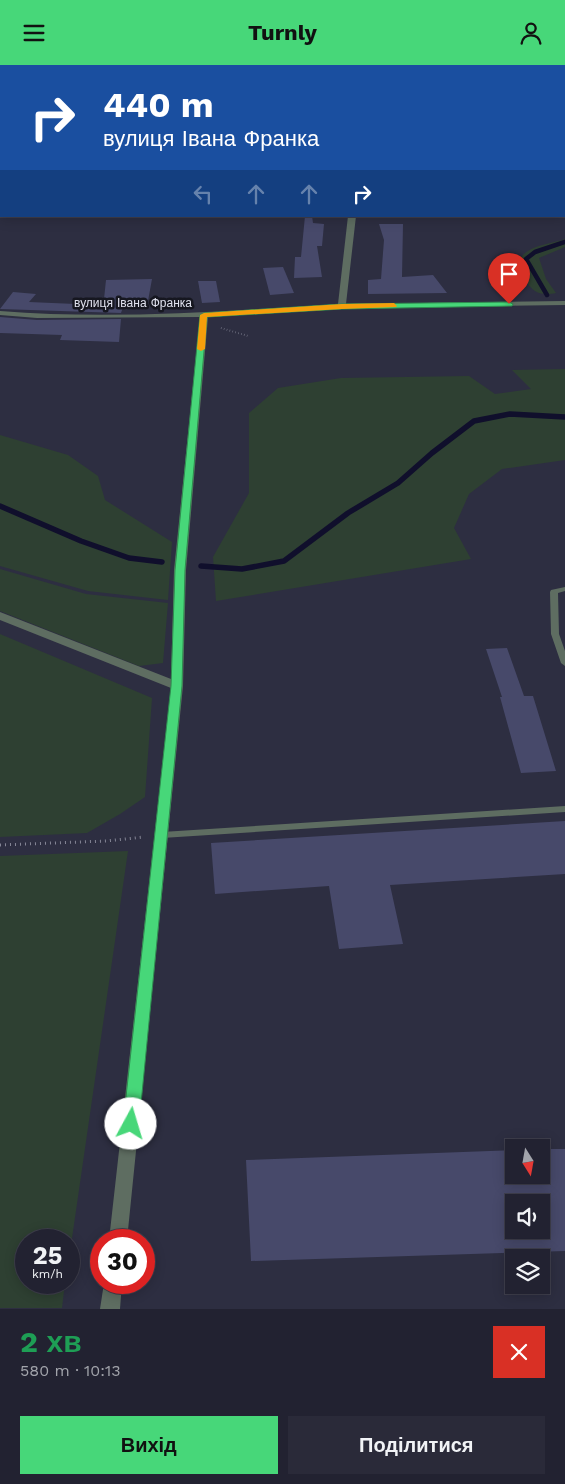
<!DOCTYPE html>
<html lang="uk">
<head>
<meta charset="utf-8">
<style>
  body { margin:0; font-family:"Work Sans",sans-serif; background:#2a2a39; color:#f1f3f6; height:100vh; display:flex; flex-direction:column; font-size:19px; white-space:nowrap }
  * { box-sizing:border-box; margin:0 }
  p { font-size:16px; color:#a2a4ab }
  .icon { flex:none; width:28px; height:28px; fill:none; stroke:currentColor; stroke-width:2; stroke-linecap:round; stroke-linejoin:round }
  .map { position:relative; height:1244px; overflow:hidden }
  .drawer { display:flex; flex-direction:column; background:#222231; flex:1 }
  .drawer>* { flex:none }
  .guide { position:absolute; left:0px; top:0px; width:565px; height:152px; box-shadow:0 2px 12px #0003,0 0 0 1px #3f3f4d; background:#1a4fa0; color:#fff; overflow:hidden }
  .needle { width:32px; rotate:169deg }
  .controls { position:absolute; left:505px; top:1074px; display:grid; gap:10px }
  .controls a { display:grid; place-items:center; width:45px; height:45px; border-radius:0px; background:#222231; box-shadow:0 2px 12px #0003,0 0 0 1px #3f3f4d; font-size:25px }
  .speed { position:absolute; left:15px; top:1164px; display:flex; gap:10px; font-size:25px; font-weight:700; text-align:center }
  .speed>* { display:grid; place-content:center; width:65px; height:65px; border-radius:50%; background:#222231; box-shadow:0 2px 12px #0003,0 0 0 1px #3f3f4d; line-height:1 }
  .speed small { font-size:12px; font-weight:400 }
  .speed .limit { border:8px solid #d22; background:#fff; color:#111 }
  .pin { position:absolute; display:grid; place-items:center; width:42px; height:42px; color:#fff; margin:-51px -21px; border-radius:50% 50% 50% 0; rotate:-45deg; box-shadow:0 0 5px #0007 }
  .pin .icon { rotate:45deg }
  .me { position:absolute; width:55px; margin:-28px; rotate:6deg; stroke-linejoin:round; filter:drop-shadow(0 0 4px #0008) }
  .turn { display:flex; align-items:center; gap:18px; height:105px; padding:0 20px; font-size:22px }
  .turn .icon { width:65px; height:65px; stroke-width:2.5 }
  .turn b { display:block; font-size:35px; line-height:42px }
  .lanes { display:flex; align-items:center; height:48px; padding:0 20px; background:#0003; justify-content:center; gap:25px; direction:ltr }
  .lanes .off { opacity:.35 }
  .round { display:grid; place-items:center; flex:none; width:52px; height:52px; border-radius:0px; background:#2a2a39 }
  .headline { display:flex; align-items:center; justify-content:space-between; height:85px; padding:0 20px }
  h1 { font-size:30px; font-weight:700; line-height:38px; color:#1e9e55 }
  .cta { display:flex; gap:10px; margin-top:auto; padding:10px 20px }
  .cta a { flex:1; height:58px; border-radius:0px; background:#47d779; color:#111; font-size:20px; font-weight:700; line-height:58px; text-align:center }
  .cta a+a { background:#2a2a39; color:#f1f3f6 }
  header { display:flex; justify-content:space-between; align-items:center; height:65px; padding:0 20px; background:#47d779; color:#111; font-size:22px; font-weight:700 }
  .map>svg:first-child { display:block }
  .green { fill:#2e4032 }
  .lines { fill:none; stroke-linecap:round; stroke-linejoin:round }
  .stream-far2 { stroke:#100f2c; stroke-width:3 }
  .stream-far1 { stroke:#100f2c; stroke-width:4.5 }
  .stream { stroke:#100f2c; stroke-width:5.5 }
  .building { fill:#47496a; fill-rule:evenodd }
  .path-far1 { stroke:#858696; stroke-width:2; stroke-dasharray:0.5 2.5; stroke-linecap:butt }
  .path { stroke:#858696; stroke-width:3; stroke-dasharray:1 4; stroke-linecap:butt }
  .lane { fill:#5e6d61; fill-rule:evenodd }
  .street { fill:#5e6d61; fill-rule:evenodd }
  .route { fill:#47d779; stroke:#2e8c4f }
  .slow { fill:#f59e0b }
  .labels { text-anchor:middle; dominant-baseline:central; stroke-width:5; stroke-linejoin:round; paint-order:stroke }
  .far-street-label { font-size:12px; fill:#dfe1ed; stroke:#161720 }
</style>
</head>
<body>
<header><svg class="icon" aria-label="menu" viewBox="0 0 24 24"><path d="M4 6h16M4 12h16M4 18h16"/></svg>Turnly<svg class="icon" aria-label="person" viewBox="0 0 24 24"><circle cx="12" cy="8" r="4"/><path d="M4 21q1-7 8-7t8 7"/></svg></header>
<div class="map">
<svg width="565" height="1244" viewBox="0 0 565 1244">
  <rect width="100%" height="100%" fill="#2d2e41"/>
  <g class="green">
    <path d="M565 174V182L539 193 546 214 556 228C531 233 528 219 517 199 525 180 547 180 565 174Z"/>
    <polygon points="565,304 565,395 502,404 469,429 454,463 471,494 216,536 213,492 249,428 249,348 278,323 341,313 469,311 495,329 531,324 512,305"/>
    <polygon points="0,370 68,390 98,411 105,435 172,477 168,535 88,526 0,501"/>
    <polygon points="0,504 86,529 168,538 163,598 139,601 0,546"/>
    <polygon points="0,569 152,633 145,732 120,749 87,768 0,772"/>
    <polygon points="128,786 69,1194 69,1175 26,1175 26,1218 65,1218 62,1243 0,1243 0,791"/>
  </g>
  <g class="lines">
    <polyline class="stream-far2" points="564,57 565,61"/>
    <polyline class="stream-far1" points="547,230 526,194 535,187 565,177"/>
    <g class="stream">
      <polyline points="0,441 81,476 129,493 162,497"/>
      <polyline points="201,501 242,504 284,496 348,448 398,418 432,388 474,356 510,349 565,352"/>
    </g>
  </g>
  <g class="building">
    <polygon points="305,151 312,151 313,158 324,159 322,181 317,181 322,212 294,213 295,192 301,192"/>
    <polygon points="379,159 403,159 402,212 433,210 447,228 368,229 368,215 381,214 384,175"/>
    <polygon points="283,202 294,228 270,230 263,203"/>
    <polygon points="152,214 148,236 125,236 121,248 0,244 13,227 36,229 29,237 99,240 100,234 104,234 106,215"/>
    <polygon points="198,216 216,216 220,237 202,238"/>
    <polygon points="0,252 37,255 121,254 119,277 60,275 62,270 0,268"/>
    <polygon points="507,583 524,631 533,631 556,706 521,708 500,632 502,632 486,584"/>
    <polygon points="565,756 565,809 390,820 403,879 339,884 329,821 215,829 211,778"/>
    <path d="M541 1084H565V1186L251 1196 246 1095 514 1085V1110H541ZM514 1138H541V1165H514Z"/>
  </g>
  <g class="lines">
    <polyline class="path-far1" points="221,263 248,271"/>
    <polyline class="path" points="0,780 106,776 144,772"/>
    <g class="lane">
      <polygon points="565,522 565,526 558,528 559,569 565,586 565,601 561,598 551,569 550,527 551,525"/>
      <polygon points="565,741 565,747 162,773 158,772 157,770 158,768 162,767"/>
    </g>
    <g class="street">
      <path d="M348 151H356L346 239 565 236V240L342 243 208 252 186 505 183 621 127 1175H109L171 623 0 555V547L171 614 174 505 200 252 37 253 0 250V246C112 255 226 246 338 239Z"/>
      <polygon points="104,1218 122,1218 120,1244 100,1244"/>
    </g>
  </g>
  <polygon class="route" points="509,237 513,239 512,241 342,244 207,252 185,505 182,621 139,1059 136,1064 131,1066 125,1064 123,1059 171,621 175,505 200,250 204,248 342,239"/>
  <polygon class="slow" points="394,238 397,241 396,242 342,244 207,252 205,284 201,286 197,284 200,250 204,248 342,239"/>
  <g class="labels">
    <g class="far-street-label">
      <text x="133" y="238">вулиця Івана Франка</text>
    </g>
  </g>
</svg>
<div class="controls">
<a><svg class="needle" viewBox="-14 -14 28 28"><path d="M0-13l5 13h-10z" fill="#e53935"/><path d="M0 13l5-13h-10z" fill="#a2a4ab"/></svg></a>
<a><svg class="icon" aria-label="sound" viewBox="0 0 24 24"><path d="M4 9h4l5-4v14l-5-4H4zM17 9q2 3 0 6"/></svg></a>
<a><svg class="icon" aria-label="layers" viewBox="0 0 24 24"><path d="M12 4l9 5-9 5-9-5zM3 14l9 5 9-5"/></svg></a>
</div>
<div class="speed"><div>25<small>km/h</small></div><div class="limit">30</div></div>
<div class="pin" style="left:509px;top:239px;background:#d93025"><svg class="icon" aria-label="arrive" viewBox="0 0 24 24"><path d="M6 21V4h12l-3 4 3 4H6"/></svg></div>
<svg class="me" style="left:131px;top:1059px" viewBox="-20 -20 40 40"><circle r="19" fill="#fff"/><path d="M0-13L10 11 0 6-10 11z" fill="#47d779"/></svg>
<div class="guide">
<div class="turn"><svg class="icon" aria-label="right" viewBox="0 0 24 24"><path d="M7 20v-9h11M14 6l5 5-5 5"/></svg><div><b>440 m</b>вулиця Івана Франка</div></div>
<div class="lanes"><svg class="icon off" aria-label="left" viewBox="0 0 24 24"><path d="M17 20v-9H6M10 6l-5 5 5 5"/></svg><svg class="icon off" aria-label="ahead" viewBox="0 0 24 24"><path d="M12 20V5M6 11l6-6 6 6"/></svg><svg class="icon off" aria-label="ahead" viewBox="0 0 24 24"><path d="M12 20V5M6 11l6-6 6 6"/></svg><svg class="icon" aria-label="right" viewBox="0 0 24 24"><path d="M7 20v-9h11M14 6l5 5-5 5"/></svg></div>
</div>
</div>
<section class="drawer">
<div class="headline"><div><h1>2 хв</h1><p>580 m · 10:13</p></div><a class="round" style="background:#d93025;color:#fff"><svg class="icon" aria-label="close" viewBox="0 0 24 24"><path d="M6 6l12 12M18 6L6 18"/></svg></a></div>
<div class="cta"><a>Вихід</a><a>Поділитися</a></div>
</section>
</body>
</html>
